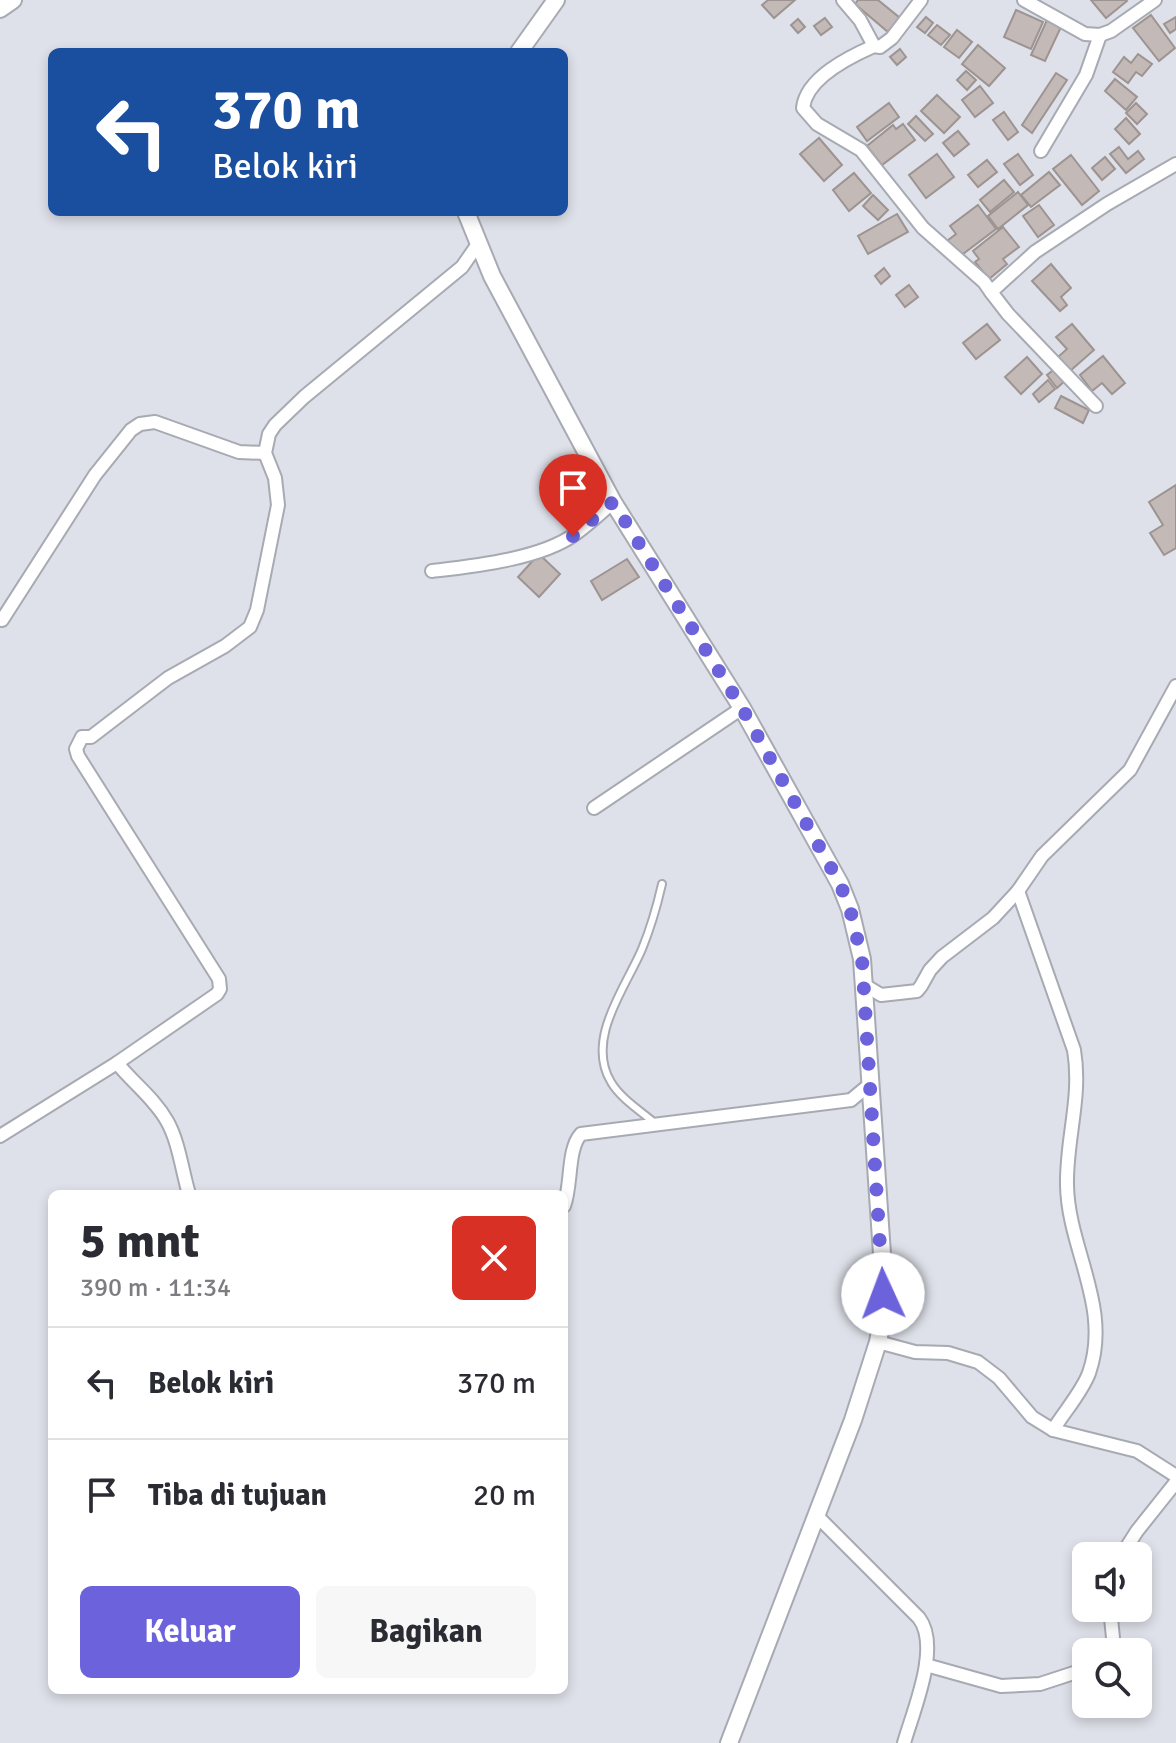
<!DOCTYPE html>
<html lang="id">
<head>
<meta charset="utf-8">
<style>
  body { margin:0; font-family:Signika,sans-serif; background:#f7f7f7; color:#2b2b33; height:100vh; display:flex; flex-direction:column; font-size:30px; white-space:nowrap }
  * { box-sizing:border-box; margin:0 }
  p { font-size:26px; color:#7c7c81 }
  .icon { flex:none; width:44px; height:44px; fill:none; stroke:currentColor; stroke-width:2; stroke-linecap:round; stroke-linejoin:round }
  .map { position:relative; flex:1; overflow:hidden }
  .panel { position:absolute; left:48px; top:1190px; width:520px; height:504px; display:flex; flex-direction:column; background:#fff; border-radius:12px; box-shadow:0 4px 12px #0003 }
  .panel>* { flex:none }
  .guide { position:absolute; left:48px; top:48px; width:520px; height:168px; border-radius:12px; box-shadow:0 4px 12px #0003; background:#1a4fa0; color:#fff; overflow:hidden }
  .fabs { position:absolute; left:1072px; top:1542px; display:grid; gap:16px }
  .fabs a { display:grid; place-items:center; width:80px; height:80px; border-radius:12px; background:#fff; box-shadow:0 4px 12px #0003; font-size:40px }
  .pin { position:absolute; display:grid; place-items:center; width:68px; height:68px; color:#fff; margin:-82px -34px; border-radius:50% 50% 50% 0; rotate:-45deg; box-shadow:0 0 8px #0007 }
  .pin .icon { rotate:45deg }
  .me { position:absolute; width:88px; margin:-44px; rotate:358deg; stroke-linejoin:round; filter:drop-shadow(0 0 6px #0008) }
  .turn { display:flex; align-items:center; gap:28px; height:168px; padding:0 32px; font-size:36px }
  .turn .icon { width:104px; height:104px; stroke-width:2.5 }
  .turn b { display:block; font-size:56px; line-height:68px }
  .round { display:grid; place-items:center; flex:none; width:84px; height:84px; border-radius:12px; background:#f7f7f7 }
  .head { display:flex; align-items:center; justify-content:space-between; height:136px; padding:0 32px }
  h1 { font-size:48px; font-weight:800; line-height:60px }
  .primary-button { display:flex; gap:16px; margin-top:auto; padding:16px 32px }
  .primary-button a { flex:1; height:92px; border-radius:12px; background:#6b62dc; color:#fff; font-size:32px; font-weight:800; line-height:92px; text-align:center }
  .primary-button a+a { background:#f7f7f7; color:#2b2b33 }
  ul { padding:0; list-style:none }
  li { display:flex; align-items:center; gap:24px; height:112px; padding:0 32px; border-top:2px solid #e1e1e2 }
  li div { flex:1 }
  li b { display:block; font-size:30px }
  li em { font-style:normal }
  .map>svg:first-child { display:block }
  .building { fill:#c3b9b7; stroke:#9d9492; stroke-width:2 }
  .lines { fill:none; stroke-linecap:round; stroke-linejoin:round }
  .service-casing { stroke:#a7aab2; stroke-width:10 }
  .minor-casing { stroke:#a7aab2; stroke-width:16 }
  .tertiary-casing { stroke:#a7aab2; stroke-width:20 }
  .service { stroke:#fff; stroke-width:6 }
  .minor { stroke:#fff; stroke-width:12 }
  .tertiary { stroke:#fff; stroke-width:16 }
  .route { stroke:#6b62dc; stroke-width:14; stroke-dasharray:0 25.2 }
</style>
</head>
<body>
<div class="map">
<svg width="1176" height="1743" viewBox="0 0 1176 1743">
  <rect width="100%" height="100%" fill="#dee1e9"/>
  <g class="building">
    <polygon points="768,0 795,0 774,18 762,5"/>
    <polygon points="858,0 878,0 900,18 888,32 855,4"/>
    <polygon points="1091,0 1126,0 1127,1 1106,18"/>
    <polygon points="1016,10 1043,22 1031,49 1004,37"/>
    <polygon points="1151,15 1175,48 1159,61 1133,28"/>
    <polygon points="926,17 933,23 925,33 917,27"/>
    <polygon points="1176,17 1176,29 1170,33 1164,24"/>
    <polygon points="825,18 832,27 821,35 814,26"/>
    <polygon points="798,19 805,27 798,33 791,25"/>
    <polygon points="1047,20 1061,27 1045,61 1031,55"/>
    <polygon points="937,25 950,35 941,45 928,35"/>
    <polygon points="957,30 972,42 959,58 944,47"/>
    <polygon points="978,45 1005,68 989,86 962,64"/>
    <polygon points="900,49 906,57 897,65 890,57"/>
    <polygon points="1138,54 1152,64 1142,76 1136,72 1128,83 1113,72 1124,57 1131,63"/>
    <polygon points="966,71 976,80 967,90 957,80"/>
    <polygon points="1056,73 1067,80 1032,133 1022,125"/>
    <polygon points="1115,79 1137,97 1126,110 1105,91"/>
    <polygon points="980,86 993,103 975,117 962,100"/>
    <polygon points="937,95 960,117 944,133 921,111"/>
    <polygon points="889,103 899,117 867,141 857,127"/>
    <polygon points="1136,103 1147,114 1137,124 1126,113"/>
    <polygon points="1004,112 1018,132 1008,140 993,120"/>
    <polygon points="916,116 933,134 925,141 908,124"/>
    <polygon points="1126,118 1140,134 1129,144 1115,129"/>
    <polygon points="903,124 915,140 882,165 867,146 893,125 896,129"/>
    <polygon points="958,131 969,144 954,156 943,143"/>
    <polygon points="819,138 842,165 824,181 800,154"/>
    <polygon points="1119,147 1128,159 1138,151 1144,159 1126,173 1110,154"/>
    <polygon points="937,154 954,177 926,198 909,175"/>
    <polygon points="1018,154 1033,175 1020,185 1004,164"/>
    <polygon points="1071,155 1099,191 1082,205 1053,169"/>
    <polygon points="1105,157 1115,169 1102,180 1092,168"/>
    <polygon points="987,160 997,172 978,187 968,175"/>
    <polygon points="1049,172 1060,185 1031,207 1021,195"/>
    <polygon points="854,173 871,193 849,211 833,190"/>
    <polygon points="1004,180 1014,192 990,212 980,200"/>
    <polygon points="1018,192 1028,205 998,229 988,216"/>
    <polygon points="873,195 888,210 878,220 863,206"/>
    <polygon points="978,205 996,229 959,257 947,241 956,234 950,226"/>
    <polygon points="1039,205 1054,225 1038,237 1023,216"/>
    <polygon points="897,214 908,232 868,254 858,236"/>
    <polygon points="1003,227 1019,247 1003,259 1007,264 989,279 975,262 979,259 973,251"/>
    <polygon points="1051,264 1071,288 1061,297 1067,305 1060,311 1032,281"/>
    <polygon points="884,268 890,276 881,284 875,276"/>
    <polygon points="909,285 918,297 905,307 896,295"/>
    <polygon points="987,324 1000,340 976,359 963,343"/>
    <polygon points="1072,324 1094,350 1070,371 1058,357 1067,349 1056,337"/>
    <polygon points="1103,356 1125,383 1112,394 1102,383 1092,391 1080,375"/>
    <polygon points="1027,357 1042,374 1021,394 1005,377"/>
    <polygon points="1056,368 1066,380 1057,388 1047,375"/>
    <polygon points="1048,380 1055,389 1039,402 1033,394"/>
    <polygon points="1061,396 1089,410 1083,423 1055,408"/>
    <polygon points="1176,485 1176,548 1164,555 1150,533 1163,525 1149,502"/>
    <polygon points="539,554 560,574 539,597 518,577"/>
    <polygon points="627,559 639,577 602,600 591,581"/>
  </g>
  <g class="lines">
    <g class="service-casing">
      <path id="service" d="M656 1124C642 1112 620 1098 611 1082 585 1039 626 987 642 949 651 927 657 906 662 884"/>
    </g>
    <g class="minor-casing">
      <g id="minor">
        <polyline points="843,0 860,20 874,46 880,47 892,38 921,0"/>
        <polyline points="1024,0 1085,34 1100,35 1111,31 1155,0"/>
        <path d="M874 46C849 57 806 78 803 108L817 124 861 150 923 228 984 282 991 292 1035 252 1107 204 1176 164"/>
        <polyline points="1041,151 1086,75 1100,35"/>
        <polyline points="991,292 1008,314 1096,406"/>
        <path d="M432 571C474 566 541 559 575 534 589 524 601 513 613 502"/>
        <polyline points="2,620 95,475 131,430 140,424 155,422 239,452 265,453"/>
        <polyline points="594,808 742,708"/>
        <path d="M1018 891 1074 1050C1082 1097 1066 1139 1067 1185 1068 1249 1112 1307 1089 1373 1082 1392 1064 1412 1053 1430"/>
        <polyline points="863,984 881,995 917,991 921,986 930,970 942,957 993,918 1018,891 1042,856 1130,770 1176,686"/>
        <polyline points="0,1136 117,1063"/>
        <path d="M189 1194C182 1171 179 1142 167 1121 154 1098 133 1083 117 1063L217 994 220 989 219 979 78 756 76 749 82 737H91L168 678 225 646 250 627 257 610 278 505 275 478 265 453 269 434 275 425 304 397 462 267 478 244"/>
        <path d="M564 1206C572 1185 567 1149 581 1134L851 1100 869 1085"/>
        <polyline points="878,1342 915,1352 948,1353 978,1362 999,1378 1032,1417 1053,1430 1137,1451 1176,1476"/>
        <path d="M816 1515 919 1618C941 1647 913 1711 904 1743"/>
        <polyline points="1121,1556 1137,1531 1176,1482"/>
        <polyline points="1110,1652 1113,1638 1110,1608"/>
        <polyline points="926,1665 1001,1686 1040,1684 1086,1669"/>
      </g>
    </g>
    <g class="tertiary-casing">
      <g id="tertiary">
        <polyline points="0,9 13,0"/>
        <polyline points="519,52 556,0"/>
        <polyline points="466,212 492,276 613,502 742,708 840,884 850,909 862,959 882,1254 883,1315 878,1342 853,1420 729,1743"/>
      </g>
    </g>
    <use href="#service" class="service"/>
    <use href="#minor" class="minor"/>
    <use href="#tertiary" class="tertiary"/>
  </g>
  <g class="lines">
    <polyline class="route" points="573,536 613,502 742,708 840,884 850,909 862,959 883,1294"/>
  </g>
</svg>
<div class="fabs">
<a><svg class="icon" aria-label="sound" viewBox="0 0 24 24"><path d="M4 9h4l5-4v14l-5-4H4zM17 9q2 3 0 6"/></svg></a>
<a><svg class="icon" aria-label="search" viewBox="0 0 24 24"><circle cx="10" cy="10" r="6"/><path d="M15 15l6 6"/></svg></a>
</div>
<div class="pin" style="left:573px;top:536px;background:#d93025"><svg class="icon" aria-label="arrive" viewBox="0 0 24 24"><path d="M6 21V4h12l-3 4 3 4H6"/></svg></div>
<svg class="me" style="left:883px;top:1294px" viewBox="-20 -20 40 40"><circle r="19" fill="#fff"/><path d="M0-13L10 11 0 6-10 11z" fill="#6b62dc"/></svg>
<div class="guide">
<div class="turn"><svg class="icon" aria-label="left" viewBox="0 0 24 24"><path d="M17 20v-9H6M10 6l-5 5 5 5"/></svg><div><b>370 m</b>Belok kiri</div></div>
</div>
<section class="panel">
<div class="head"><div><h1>5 mnt</h1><p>390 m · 11:34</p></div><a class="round" style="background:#d93025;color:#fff"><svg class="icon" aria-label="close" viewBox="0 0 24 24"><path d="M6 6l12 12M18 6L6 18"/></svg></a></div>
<ul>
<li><svg class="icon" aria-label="left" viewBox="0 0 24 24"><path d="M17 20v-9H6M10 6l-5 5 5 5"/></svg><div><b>Belok kiri</b></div><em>370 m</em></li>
<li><svg class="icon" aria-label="arrive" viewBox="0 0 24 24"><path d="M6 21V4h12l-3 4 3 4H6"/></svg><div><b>Tiba di tujuan</b></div><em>20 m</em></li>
</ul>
<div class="primary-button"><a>Keluar</a><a>Bagikan</a></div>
</section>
</div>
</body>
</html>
